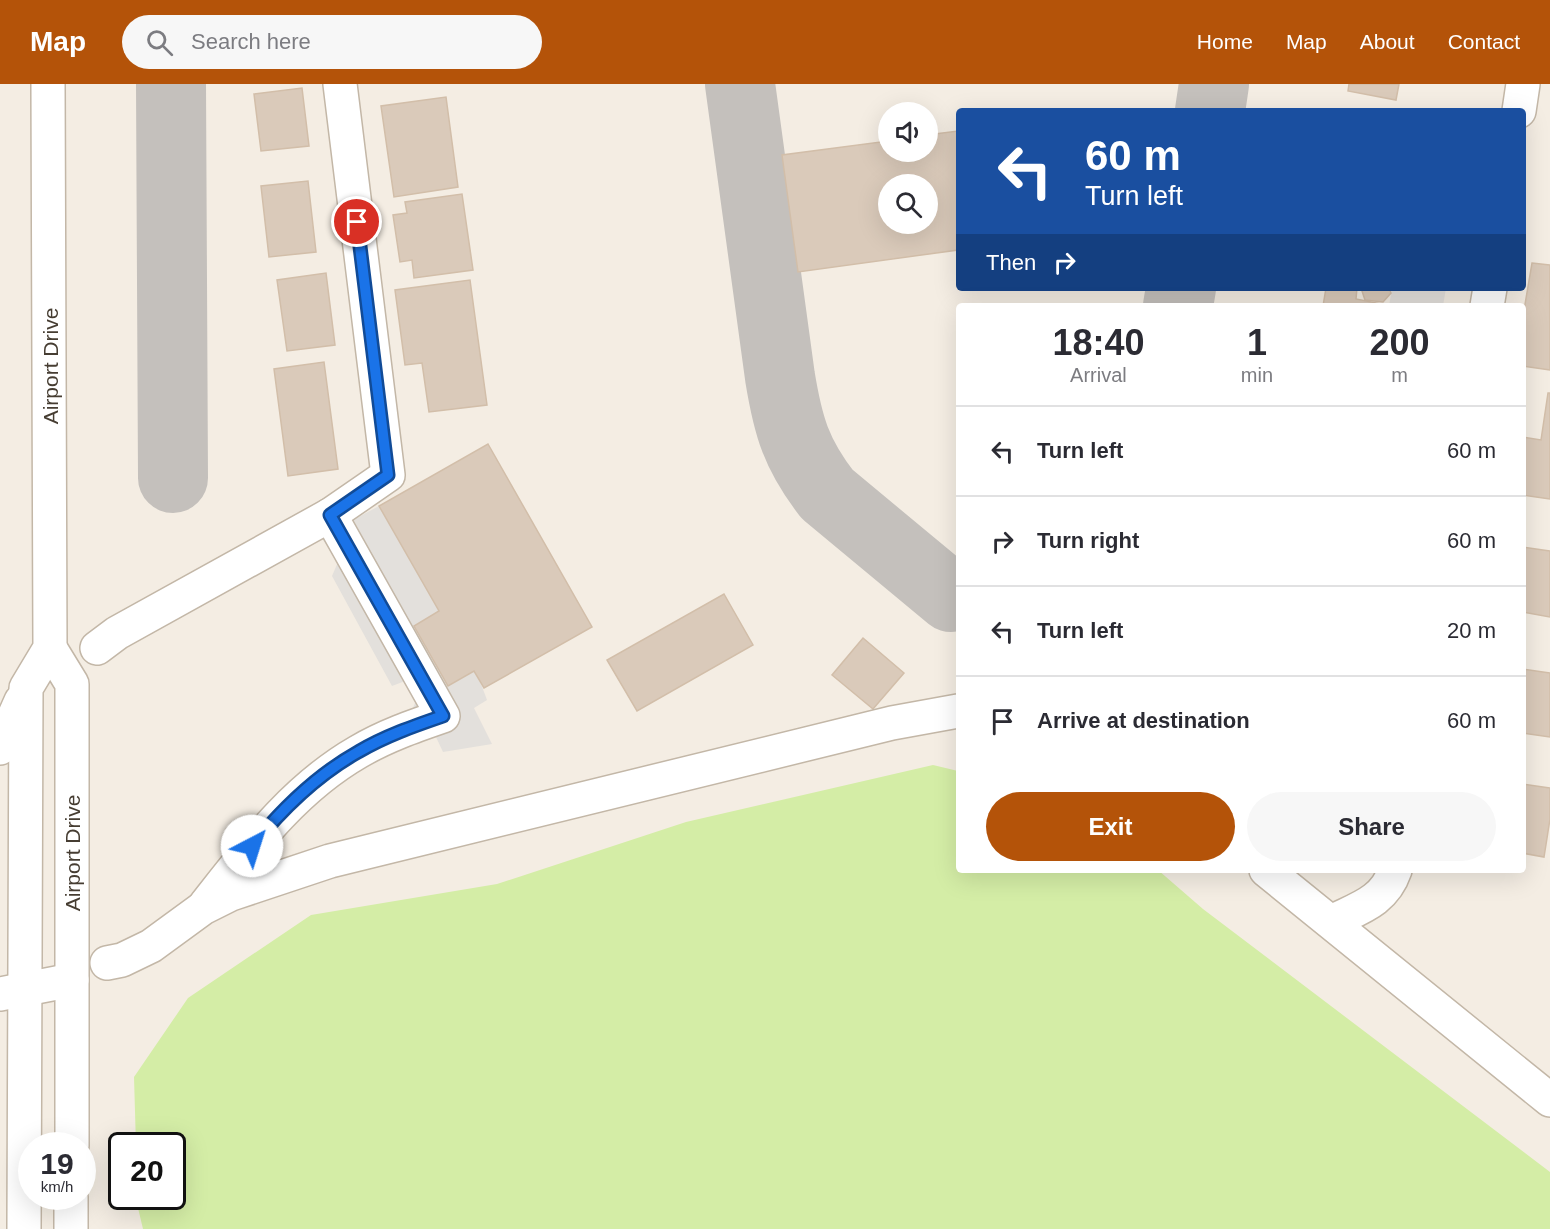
<!DOCTYPE html>
<html lang="en">
<head>
<meta charset="utf-8">
<style>
  body { margin:0; font-family:Helvetica,sans-serif; background:#f7f7f7; color:#2b2b33; height:100vh; display:flex; flex-direction:column; font-size:22px; white-space:nowrap }
  * { box-sizing:border-box; margin:0 }
  p { font-size:20px; color:#7c7c81 }
  .icon { flex:none; width:33px; height:33px; fill:none; stroke:currentColor; stroke-width:2; stroke-linecap:round; stroke-linejoin:round }
  .map { position:relative; flex:1; overflow:hidden }
  .side { position:absolute; left:956px; top:219px; width:570px; height:570px; display:flex; flex-direction:column; background:#fff; border-radius:6px; box-shadow:0 6px 24px #0002 }
  .side>* { flex:none }
  .guide { position:absolute; left:956px; top:24px; width:570px; height:183px; border-radius:6px; box-shadow:0 6px 24px #0002; background:#1a4fa0; color:#fff; overflow:hidden }
  .fabs { position:absolute; left:878px; top:18px; display:grid; gap:12px }
  .fabs a { display:grid; place-items:center; width:60px; height:60px; border-radius:50%; background:#fff; box-shadow:0 6px 24px #0002; font-size:30px }
  .speed { position:absolute; left:18px; top:1048px; display:flex; gap:12px; font-size:30px; font-weight:700; text-align:center }
  .speed>* { display:grid; place-content:center; width:78px; height:78px; border-radius:50%; background:#fff; box-shadow:0 6px 24px #0002; line-height:1 }
  .speed small { font-size:15px; font-weight:400 }
  .speed .limit { border:3px solid #111; border-radius:9px; background:#fff; color:#111 }
  .pin { position:absolute; display:grid; place-items:center; width:51px; height:51px; color:#fff; margin:-26px; border:3px solid #fff; border-radius:50%; box-shadow:0 2px 6px #0007 }
  .me { position:absolute; width:66px; margin:-33px; rotate:40deg; stroke-linejoin:round; filter:drop-shadow(0 0 4px #0008) }
  .turn { display:flex; align-items:center; gap:21px; height:126px; padding:0 30px; font-size:27px }
  .turn .icon { width:78px; height:78px; stroke-width:2.5 }
  .turn b { display:block; font-size:42px; line-height:51px }
  .then { display:flex; align-items:center; height:57px; padding:0 30px; background:#0003; gap:12px; font-size:22px }
  .eta { display:flex; justify-content:space-evenly; align-items:center; height:102px; text-align:center }
  .eta b { font-size:36px; font-weight:700; line-height:42px }
  .cta { display:flex; gap:12px; margin-top:auto; padding:12px 30px }
  .cta a { flex:1; height:69px; border-radius:36px; background:#b45309; color:#fff; font-size:24px; font-weight:700; line-height:69px; text-align:center }
  .cta a+a { background:#f7f7f7; color:#2b2b33 }
  ul { padding:0; list-style:none }
  li { display:flex; align-items:center; gap:18px; height:90px; padding:0 30px; border-top:2px solid #e1e1e2 }
  li div { flex:1 }
  li b { display:block; font-size:22px }
  li em { font-style:normal }
  header { display:flex; align-items:center; gap:36px; box-sizing:border-box; height:84px; padding:0 30px; background:#b45309; color:#fff }
  header strong { font-size:28px }
  nav { display:flex; gap:33px; margin-inline-start:auto; font-size:21px }
  .search { width:420px; height:54px; background:#f7f7f7; display:flex; align-items:center; gap:15px; box-sizing:border-box; padding:0 21px; border-radius:33px; color:#7c7c81; font-size:22px }
  .map>svg:first-child { display:block }
  .green { fill:#d4eda6 }
  .parking { fill:#e3e0dc }
  .lines { fill:none; stroke-linecap:round; stroke-linejoin:round }
  .taxiway { stroke:#c4c0bc; stroke-width:70 }
  .building { fill:#dacaba; stroke:#d2bea9; stroke-width:1.5; fill-rule:evenodd }
  .minor-casing { stroke:#c3b7a7; stroke-width:36 }
  .minor { stroke:#fff; stroke-width:33 }
  .route-casing { stroke:#114b97; stroke-width:15 }
  .route { stroke:#1a73e8; stroke-width:10 }
  .labels { text-anchor:middle; dominant-baseline:central; stroke-width:4.5; stroke-linejoin:round; paint-order:stroke }
  .street-label { font-size:21px; fill:#463d32; stroke:#fff }
</style>
</head>
<body>
<header>
<strong>Map</strong>
<div class="search"><svg class="icon" aria-label="search" viewBox="0 0 24 24"><circle cx="10" cy="10" r="6"/><path d="M15 15l6 6"/></svg>Search here</div>
<nav><a>Home</a><a>Map</a><a>About</a><a>Contact</a></nav>
</header>
<div class="map">
<svg width="1550" height="1145" viewBox="0 0 1550 1145">
  <rect width="100%" height="100%" fill="#f4ede3"/>
  <polygon class="green" points="933,681 958,687 958,786 1158,786 1203,825 1550,1088 1550,1145 143,1145 138,1124 137,1113 172,1113 172,1062 136,1062 134,993 188,914 311,831 497,800 686,738"/>
  <g class="parking">
    <polygon points="1392,204 1446,204 1443,222 1389,222"/>
    <polygon points="379,422 439,527 414,543 448,602 474,587 481,600 487,616 474,624 492,660 443,668 436,653 411,629 419,609 413,594 392,602 332,492 338,478 321,453"/>
  </g>
  <g class="lines">
    <g class="taxiway">
      <polyline points="171,0 173,394"/>
      <path d="M740 0 780 293C788 342 796 370 827 410L951 513"/>
      <polyline points="1210,27 1214,0"/>
      <polyline points="1178,222 1181,204"/>
    </g>
  </g>
  <g class="building">
    <polygon points="1349,0 1399,0 1396,16 1348,7"/>
    <polygon points="302,4 309,62 261,67 254,10"/>
    <polygon points="446,13 458,103 394,113 381,22"/>
    <path d="M958 47V166L798 188 782 71 888 57V68H927V51ZM888 100H927V140H888Z"/>
    <polygon points="308,97 316,168 269,173 261,102"/>
    <polygon points="462,110 473,186 414,194 412,176 400,178 393,131 407,129 405,118"/>
    <polygon points="1532,179 1550,181 1550,286 1522,282 1522,238"/>
    <polygon points="326,189 335,261 287,267 277,196"/>
    <polygon points="470,196 487,321 429,328 422,279 405,281 395,206"/>
    <polygon points="1326,204 1357,204 1356,215 1391,222 1323,222"/>
    <polygon points="1361,204 1389,204 1391,209 1383,218 1365,216"/>
    <polygon points="324,278 338,385 288,392 274,285"/>
    <polygon points="1548,309 1550,309 1550,415 1522,411 1522,353 1541,356"/>
    <polygon points="488,360 592,543 484,604 474,587 448,602 414,542 439,527 379,422"/>
    <polygon points="1522,463 1550,467 1550,533 1522,528"/>
    <polygon points="724,510 753,561 637,627 607,576"/>
    <polygon points="863,554 904,589 873,625 832,591"/>
    <polygon points="1522,585 1550,589 1550,653 1522,649"/>
    <polygon points="1522,700 1550,704 1550,735 1544,773 1522,769"/>
  </g>
  <g class="lines">
    <g class="minor-casing">
      <g id="minor">
        <polyline points="1519,27 1523,0"/>
        <polyline points="1487,222 1490,204"/>
        <polyline points="50,564 72,600 72,1062"/>
        <polyline points="97,564 117,549 330,431 388,391 340,0"/>
        <polyline points="0,664 21,617"/>
        <polyline points="1266,786 1550,1016"/>
        <path d="M206 820C251 763 294 705 358 668 385 652 414 642 443 632L330 431"/>
        <path d="M1331 838C1359 824 1384 818 1395 786"/>
        <polyline points="107,879 122,876 151,862 203,824 231,810 330,777 892,639 958,627"/>
        <polyline points="0,910 72,896"/>
        <polyline points="24,1145 26,604 50,564 48,0"/>
        <polyline points="71,1145 71,1113"/>
      </g>
    </g>
    <use href="#minor" class="minor"/>
  </g>
  <g class="lines">
    <g class="route-casing">
      <path id="route" d="M252 762C282 725 317 691 358 668 385 652 414 642 443 632L330 431 388 391 357 138"/>
    </g>
    <use href="#route" class="route"/>
  </g>
  <g class="labels">
    <g class="street-label">
      <text transform="translate(50 282) rotate(-90)">Airport Drive</text>
      <text transform="translate(72 769) rotate(-90)">Airport Drive</text>
    </g>
  </g>
</svg>
<div class="fabs">
<a><svg class="icon" aria-label="sound" viewBox="0 0 24 24"><path d="M4 9h4l5-4v14l-5-4H4zM17 9q2 3 0 6"/></svg></a>
<a><svg class="icon" aria-label="search" viewBox="0 0 24 24"><circle cx="10" cy="10" r="6"/><path d="M15 15l6 6"/></svg></a>
</div>
<div class="speed"><div>19<small>km/h</small></div><div class="limit">20</div></div>
<div class="pin" style="left:357px;top:138px;background:#d93025"><svg class="icon" aria-label="arrive" viewBox="0 0 24 24"><path d="M6 21V4h12l-3 4 3 4H6"/></svg></div>
<svg class="me" style="left:252px;top:762px" viewBox="-20 -20 40 40"><circle r="19" fill="#fff"/><path d="M0-13L10 11 0 6-10 11z" fill="#1a73e8"/></svg>
<div class="guide">
<div class="turn"><svg class="icon" aria-label="left" viewBox="0 0 24 24"><path d="M17 20v-9H6M10 6l-5 5 5 5"/></svg><div><b>60 m</b>Turn left</div></div>
<div class="then">Then<svg class="icon" aria-label="right" viewBox="0 0 24 24"><path d="M7 20v-9h11M14 6l5 5-5 5"/></svg></div>
</div>
<section class="side">
<div class="eta">
<div><b>18:40</b><p>Arrival</p></div>
<div><b>1</b><p>min</p></div>
<div><b>200</b><p>m</p></div>
</div>
<ul>
<li><svg class="icon" aria-label="left" viewBox="0 0 24 24"><path d="M17 20v-9H6M10 6l-5 5 5 5"/></svg><div><b>Turn left</b></div><em>60 m</em></li>
<li><svg class="icon" aria-label="right" viewBox="0 0 24 24"><path d="M7 20v-9h11M14 6l5 5-5 5"/></svg><div><b>Turn right</b></div><em>60 m</em></li>
<li><svg class="icon" aria-label="left" viewBox="0 0 24 24"><path d="M17 20v-9H6M10 6l-5 5 5 5"/></svg><div><b>Turn left</b></div><em>20 m</em></li>
<li><svg class="icon" aria-label="arrive" viewBox="0 0 24 24"><path d="M6 21V4h12l-3 4 3 4H6"/></svg><div><b>Arrive at destination</b></div><em>60 m</em></li>
</ul>
<div class="cta"><a>Exit</a><a>Share</a></div>
</section>
</div>
</body>
</html>
